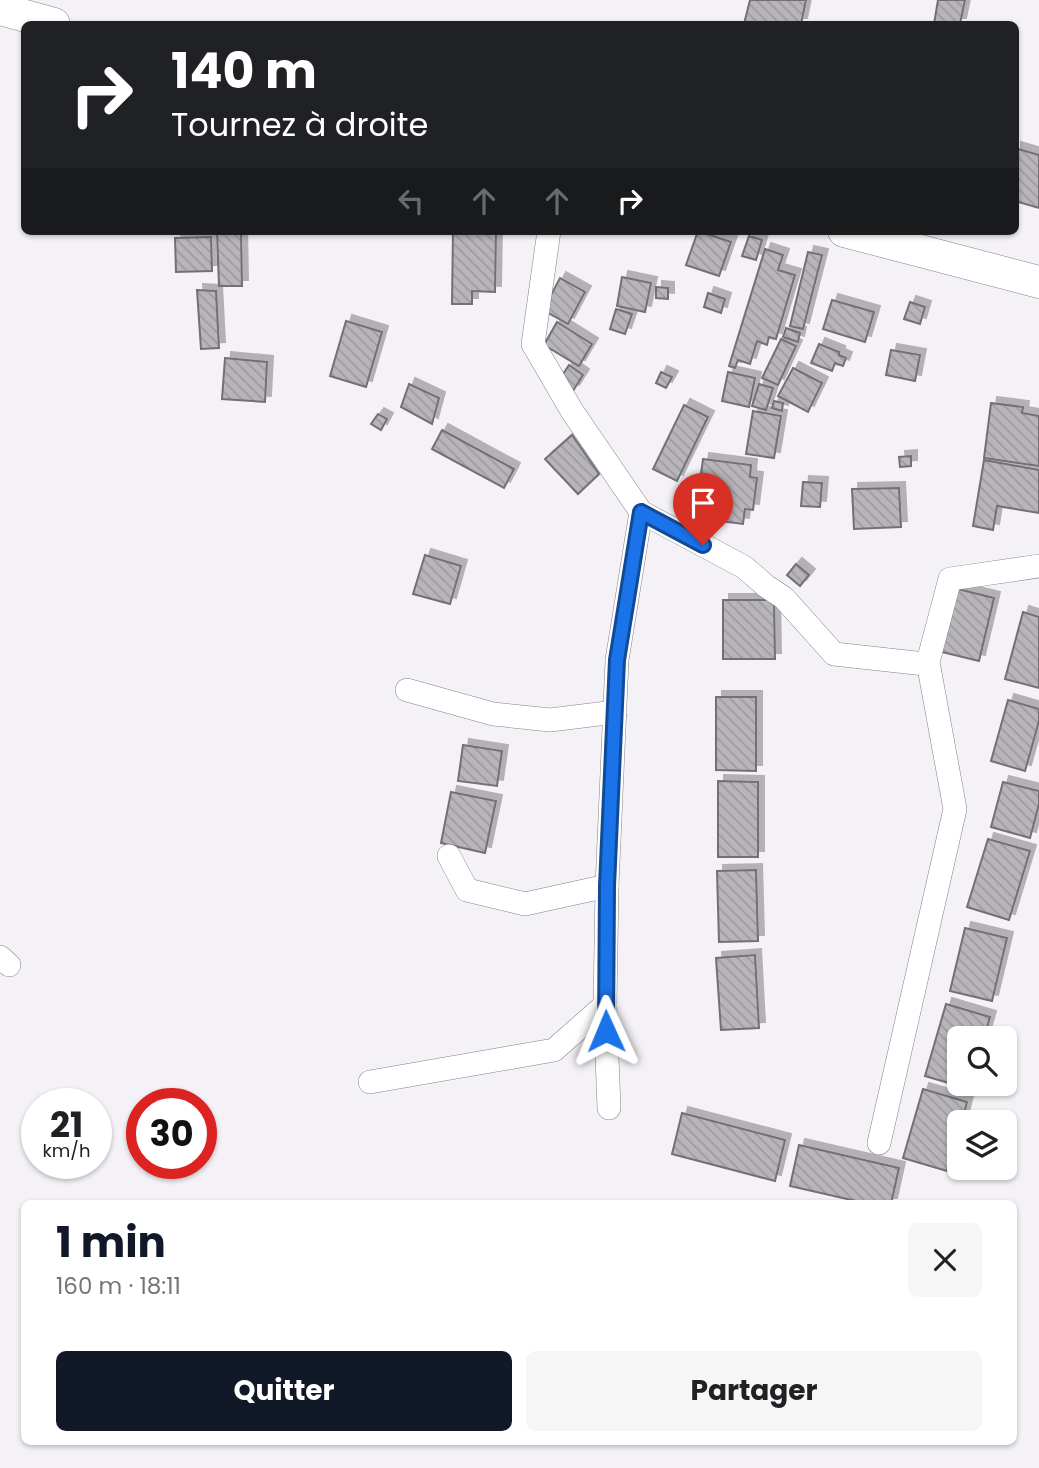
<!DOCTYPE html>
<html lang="fr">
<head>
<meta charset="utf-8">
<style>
  body { margin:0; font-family:Poppins,sans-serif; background:#f6f6f6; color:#202124; height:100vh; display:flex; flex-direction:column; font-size:26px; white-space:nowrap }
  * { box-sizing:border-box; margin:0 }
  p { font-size:23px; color:#757577 }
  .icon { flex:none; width:38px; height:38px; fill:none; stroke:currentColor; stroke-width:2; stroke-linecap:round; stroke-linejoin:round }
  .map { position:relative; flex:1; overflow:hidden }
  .side { position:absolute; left:21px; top:1200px; width:996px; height:245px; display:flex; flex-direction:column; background:#fff; border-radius:10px; box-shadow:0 2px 5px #0004 }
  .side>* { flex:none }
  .guide { position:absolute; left:21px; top:21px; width:998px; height:214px; border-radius:10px; box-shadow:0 2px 5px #0004; background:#202124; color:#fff; overflow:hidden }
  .buttons { position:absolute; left:947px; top:1026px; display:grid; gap:14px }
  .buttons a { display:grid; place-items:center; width:70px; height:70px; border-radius:10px; background:#fff; box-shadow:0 2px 5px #0004; font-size:35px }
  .speed { position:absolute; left:21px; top:1088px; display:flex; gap:14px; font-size:35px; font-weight:700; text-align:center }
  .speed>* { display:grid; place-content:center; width:91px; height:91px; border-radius:50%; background:#fff; box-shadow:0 2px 5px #0004; line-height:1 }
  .speed small { font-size:18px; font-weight:400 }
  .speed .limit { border:10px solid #d22; background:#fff; color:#111 }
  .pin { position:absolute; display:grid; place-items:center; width:60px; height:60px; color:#fff; margin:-72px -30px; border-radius:50% 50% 50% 0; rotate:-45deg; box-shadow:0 0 7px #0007 }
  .pin .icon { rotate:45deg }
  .me { position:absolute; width:77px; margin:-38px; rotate:359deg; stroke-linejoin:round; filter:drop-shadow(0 0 5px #0008) }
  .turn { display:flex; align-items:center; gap:24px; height:147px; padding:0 35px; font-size:32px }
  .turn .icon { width:91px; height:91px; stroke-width:2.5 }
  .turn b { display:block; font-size:49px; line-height:60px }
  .lanes { display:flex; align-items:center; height:66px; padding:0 35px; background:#0003; justify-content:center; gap:35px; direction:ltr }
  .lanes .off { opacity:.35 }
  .round { display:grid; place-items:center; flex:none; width:74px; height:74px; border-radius:10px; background:#f6f6f6 }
  .summary { display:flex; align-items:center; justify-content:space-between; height:119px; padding:0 35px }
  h1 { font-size:42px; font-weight:700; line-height:52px; color:#111827 }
  .primary-button { display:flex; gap:14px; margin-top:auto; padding:14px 35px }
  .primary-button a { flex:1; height:80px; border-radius:10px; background:#111827; color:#fff; font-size:28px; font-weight:700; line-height:80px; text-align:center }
  .primary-button a+a { background:#f6f6f6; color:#202124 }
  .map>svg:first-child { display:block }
  .building { fill:url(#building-back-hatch); stroke:#737074; stroke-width:2; filter:url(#shadow) }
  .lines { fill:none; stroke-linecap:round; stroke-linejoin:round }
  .minor-casing { stroke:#858287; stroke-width:24 }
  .secondary-casing { stroke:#858287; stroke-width:33 }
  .minor { stroke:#fff; stroke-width:23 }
  .secondary { stroke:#fff; stroke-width:32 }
  .route-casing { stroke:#114b97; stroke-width:18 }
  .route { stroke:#1a73e8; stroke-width:12 }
</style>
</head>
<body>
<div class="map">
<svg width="1039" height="1468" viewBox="0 0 1039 1468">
  <defs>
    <pattern id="building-back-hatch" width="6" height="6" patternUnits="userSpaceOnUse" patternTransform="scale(1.75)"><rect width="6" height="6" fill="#b8b5ba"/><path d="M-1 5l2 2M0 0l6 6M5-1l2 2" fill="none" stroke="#9d9b9f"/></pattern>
    <filter id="shadow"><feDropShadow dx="6" dy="-6" stdDeviation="0" flood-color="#0004"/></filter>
  </defs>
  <rect width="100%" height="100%" fill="#f5f2f7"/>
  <g class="building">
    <polygon points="750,0 806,0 801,24 744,24"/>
    <polygon points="938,0 965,0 960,24 934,24"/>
    <polygon points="1015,148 1039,155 1039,208 1015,201"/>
    <polygon points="217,231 241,231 242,286 219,286"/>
    <polygon points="453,231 496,232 495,292 472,291 472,304 452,304"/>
    <polygon points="698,231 731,242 719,276 686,265"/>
    <polygon points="749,236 762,240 756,260 742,256"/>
    <polygon points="211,237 212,271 176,272 175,238"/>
    <polygon points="765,249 783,255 778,270 795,275 776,339 769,337 767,345 757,341 750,364 738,360 735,368 729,366"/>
    <polygon points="808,252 822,255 803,329 790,326"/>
    <polygon points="622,277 651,283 645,312 617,306"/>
    <polygon points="560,278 585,292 568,324 543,310"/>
    <polygon points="656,287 668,288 668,299 656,298"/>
    <polygon points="197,290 216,291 219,348 201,349"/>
    <polygon points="708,293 725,299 721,313 704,307"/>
    <polygon points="832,300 874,312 865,342 823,329"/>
    <polygon points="910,302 925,307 920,324 904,319"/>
    <polygon points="616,309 632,314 625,334 610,329"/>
    <polygon points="346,321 382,332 366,387 330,376"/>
    <polygon points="557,322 592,344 579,366 544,345"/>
    <polygon points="786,328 800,333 798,342 783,337"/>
    <polygon points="781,339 796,346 778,385 762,378"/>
    <polygon points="819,344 839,352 839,355 846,358 843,366 835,363 832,371 811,363"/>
    <polygon points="891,350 920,355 915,381 886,375"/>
    <polygon points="225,358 267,362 265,402 222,399"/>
    <polygon points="569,365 583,375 573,391 558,382"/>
    <polygon points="793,368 822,383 808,412 778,396"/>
    <polygon points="661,372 672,377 666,388 656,383"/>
    <polygon points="728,372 755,378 749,407 722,401"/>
    <polygon points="409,384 439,398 432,424 401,407"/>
    <polygon points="759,384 773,388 766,410 752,406"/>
    <polygon points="774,401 783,403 782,411 772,408"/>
    <polygon points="991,403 1023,407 1022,413 1039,416 1039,466 984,458"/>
    <polygon points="684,405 708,417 677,481 653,469"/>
    <polygon points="753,411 781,416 774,458 746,454"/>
    <polygon points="378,414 387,419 381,430 371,424"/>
    <polygon points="442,430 514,469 504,488 432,449"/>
    <polygon points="572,435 599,474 578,494 545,459"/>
    <polygon points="911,456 911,466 900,467 899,457"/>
    <polygon points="703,459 751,465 750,477 757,478 753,510 745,509 743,524 695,518"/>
    <polygon points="984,460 1039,470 1039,513 997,506 993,530 973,526"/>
    <polygon points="803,482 822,483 820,507 801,506"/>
    <polygon points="899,488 901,527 854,529 852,489"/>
    <polygon points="425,555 461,566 450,604 413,594"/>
    <polygon points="796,564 809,575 800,586 787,575"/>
    <polygon points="954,588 994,598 979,661 938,651"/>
    <polygon points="723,600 774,600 775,659 723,659"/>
    <polygon points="1023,612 1039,617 1039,688 1005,679"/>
    <polygon points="716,697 756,697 756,771 716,770"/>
    <polygon points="1008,700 1039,709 1039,721 1025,771 991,761"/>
    <polygon points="463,745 502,751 497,786 458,781"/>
    <polygon points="718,781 758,782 758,857 718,857"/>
    <polygon points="1003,782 1039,791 1039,804 1030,838 991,827"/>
    <polygon points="451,792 496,801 485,853 441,843"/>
    <polygon points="988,839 1030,851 1009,920 967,907"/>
    <polygon points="756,870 758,941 719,942 717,871"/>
    <polygon points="965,928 1007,938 992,1001 950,991"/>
    <polygon points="755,955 759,1028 721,1030 716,958"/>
    <polygon points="946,1004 990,1017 984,1038 959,1038 959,1083 971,1083 969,1089 925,1076"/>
    <polygon points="923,1089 967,1102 962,1122 959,1122 959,1130 947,1171 903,1158"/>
    <polygon points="682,1113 785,1140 775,1181 672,1154"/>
    <polygon points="799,1145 899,1168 891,1204 869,1204 790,1186"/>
  </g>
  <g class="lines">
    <g class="minor-casing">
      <g id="minor">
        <polyline points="549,231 533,344 572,411 641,512 744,567 766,586 784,598 834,654 925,664 928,662"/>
        <polyline points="407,690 493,714 550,720 615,712"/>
        <polyline points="449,856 467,890 525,904 607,886"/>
        <polyline points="0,957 9,965"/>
        <polyline points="370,1082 554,1050 605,1005"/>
        <polyline points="609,1108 605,1005 607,886 617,660 641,512"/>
        <polyline points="879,1143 955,809 928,662 950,579 1039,566"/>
      </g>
    </g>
    <g class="secondary-casing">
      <g id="secondary">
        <polyline points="0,9 54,24"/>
        <polyline points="844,231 1039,282"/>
      </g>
    </g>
    <use href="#minor" class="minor"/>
    <use href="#secondary" class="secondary"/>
  </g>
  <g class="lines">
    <g class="route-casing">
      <polyline id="route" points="606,1031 607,886 617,660 641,512 703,545"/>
    </g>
    <use href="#route" class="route"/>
  </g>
</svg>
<div class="buttons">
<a><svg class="icon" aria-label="search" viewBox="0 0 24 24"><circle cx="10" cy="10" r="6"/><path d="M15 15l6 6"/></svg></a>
<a><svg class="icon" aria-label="layers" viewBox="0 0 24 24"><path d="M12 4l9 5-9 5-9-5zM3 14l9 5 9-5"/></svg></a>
</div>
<div class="speed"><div>21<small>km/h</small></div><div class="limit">30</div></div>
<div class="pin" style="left:703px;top:545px;background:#d93025"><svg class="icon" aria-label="arrive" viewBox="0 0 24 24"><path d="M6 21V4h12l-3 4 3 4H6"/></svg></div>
<svg class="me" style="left:606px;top:1031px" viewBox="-20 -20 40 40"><path d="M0-17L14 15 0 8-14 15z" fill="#1a73e8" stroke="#fff" stroke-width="4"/></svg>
<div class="guide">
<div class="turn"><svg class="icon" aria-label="right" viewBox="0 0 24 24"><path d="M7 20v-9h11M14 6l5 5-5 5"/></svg><div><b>140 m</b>Tournez à droite</div></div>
<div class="lanes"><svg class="icon off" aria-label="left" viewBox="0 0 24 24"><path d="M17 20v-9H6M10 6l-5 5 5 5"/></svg><svg class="icon off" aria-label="ahead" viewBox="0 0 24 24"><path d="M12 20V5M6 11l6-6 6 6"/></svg><svg class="icon off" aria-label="ahead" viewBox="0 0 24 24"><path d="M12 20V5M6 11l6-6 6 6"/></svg><svg class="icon" aria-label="right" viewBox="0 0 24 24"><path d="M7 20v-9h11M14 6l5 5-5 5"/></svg></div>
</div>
<section class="side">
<div class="summary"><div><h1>1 min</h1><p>160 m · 18:11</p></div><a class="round"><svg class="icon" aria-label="close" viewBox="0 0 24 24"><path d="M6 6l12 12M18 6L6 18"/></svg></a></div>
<div class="primary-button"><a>Quitter</a><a>Partager</a></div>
</section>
</div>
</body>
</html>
